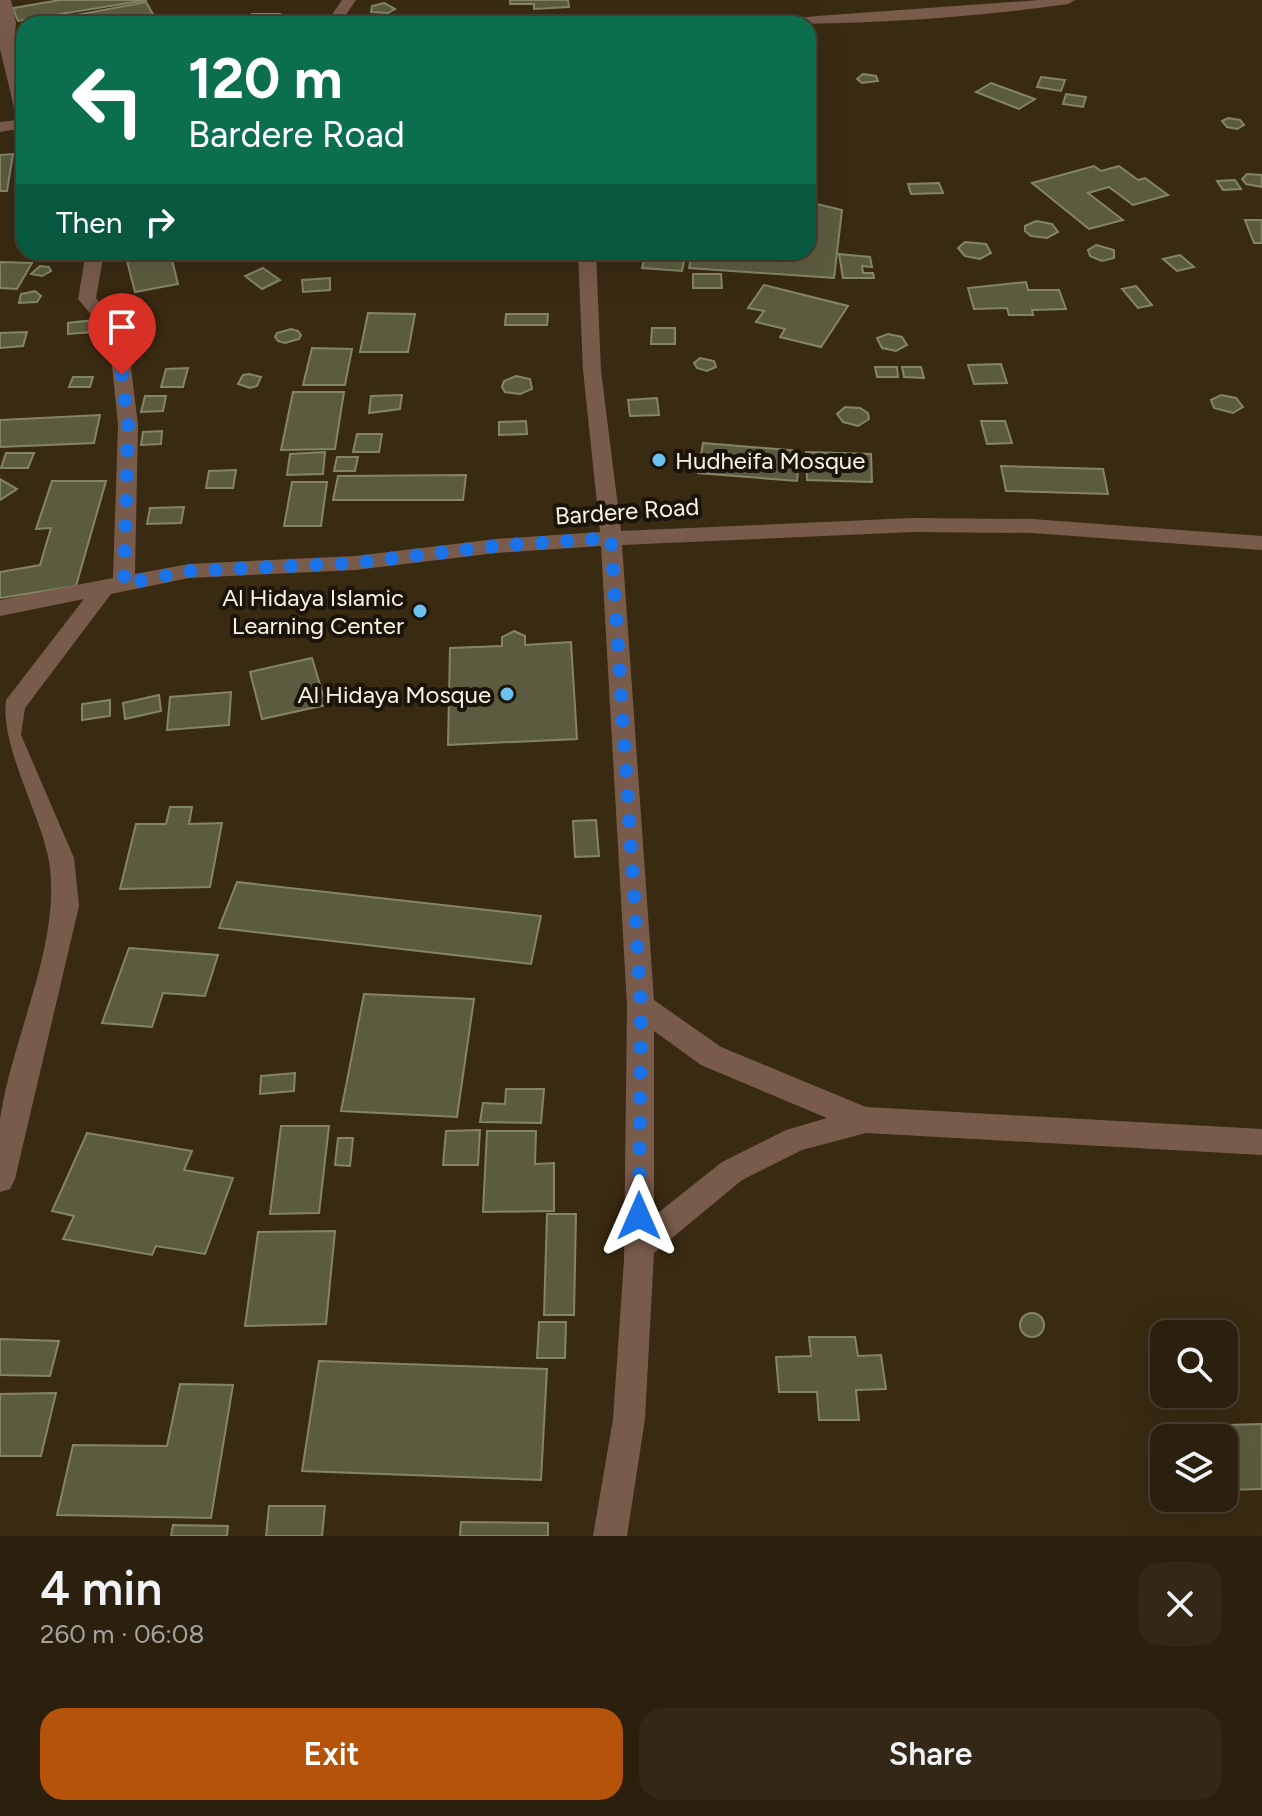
<!DOCTYPE html>
<html lang="en">
<head>
<meta charset="utf-8">
<style>
  body { margin:0; font-family:Figtree,sans-serif; background:#332817; color:#f1f3f6; height:100vh; display:flex; flex-direction:column; font-size:30px; white-space:nowrap }
  * { box-sizing:border-box; margin:0 }
  p { font-size:26px; color:#a6a39e }
  .icon { flex:none; width:44px; height:44px; fill:none; stroke:currentColor; stroke-width:2; stroke-linecap:round; stroke-linejoin:round }
  .map { position:relative; height:1536px; overflow:hidden }
  .drawer { display:flex; flex-direction:column; background:#2b200e; flex:1 }
  .drawer>* { flex:none }
  .guide { position:absolute; left:16px; top:16px; width:800px; height:244px; border-radius:24px; box-shadow:0 8px 32px #0002,0 0 0 2px #473e2e; background:#0b6e4f; color:#fff; overflow:hidden }
  .tools { position:absolute; left:1150px; top:1320px; display:grid; gap:16px }
  .tools a { display:grid; place-items:center; width:88px; height:88px; border-radius:16px; background:#2b200e; box-shadow:0 8px 32px #0002,0 0 0 2px #473e2e; font-size:40px }
  .pin { position:absolute; display:grid; place-items:center; width:68px; height:68px; color:#fff; margin:-82px -34px; border-radius:50% 50% 50% 0; rotate:-45deg; box-shadow:0 0 8px #0007 }
  .pin .icon { rotate:45deg }
  .me { position:absolute; width:88px; margin:-44px; rotate:0deg; stroke-linejoin:round; filter:drop-shadow(0 0 6px #0008) }
  .turn { display:flex; align-items:center; gap:28px; height:168px; padding:0 40px; font-size:36px }
  .turn .icon { width:104px; height:104px; stroke-width:2.5 }
  .turn b { display:block; font-size:56px; line-height:68px }
  .then { display:flex; align-items:center; height:76px; padding:0 40px; background:#0003; gap:16px; font-size:30px }
  .round { display:grid; place-items:center; flex:none; width:84px; height:84px; border-radius:24px; background:#332817 }
  .headline { display:flex; align-items:center; justify-content:space-between; height:136px; padding:0 40px }
  h1 { font-size:48px; font-weight:600; line-height:60px }
  .cta { display:flex; gap:16px; margin-top:auto; padding:16px 40px }
  .cta a { flex:1; height:92px; border-radius:24px; background:#b45309; color:#fff; font-size:32px; font-weight:600; line-height:92px; text-align:center }
  .cta a+a { background:#332817; color:#f1f3f6 }
  .map>svg:first-child { display:block }
  .building { fill:#5b5c3f; stroke:#848567; stroke-width:2 }
  .lines { fill:none; stroke-linecap:round; stroke-linejoin:round }
  .minor { fill:#795b4c; fill-rule:evenodd }
  .route { stroke:#1a73e8; stroke-width:14; stroke-dasharray:0 25.2 }
  .poi-dot { fill:#6cc3f2; stroke:#1b140a; stroke-width:3 }
  .labels { text-anchor:middle; dominant-baseline:central; stroke-width:8; stroke-linejoin:round; paint-order:stroke }
  .poi-label { font-size:24px; fill:#fdf3e5; stroke:#1b140a; text-anchor:end }
  .street-label { font-size:24px; fill:#fdf3e5; stroke:#1b140a }
</style>
</head>
<body>
<div class="map">
<svg width="1262" height="1536" viewBox="0 0 1262 1536">
  <rect width="100%" height="100%" fill="#392a12"/>
  <g class="building">
    <polygon points="60,0 147,0 18,21 13,8"/>
    <polygon points="510,0 568,0 569,7 534,9 534,4 510,4"/>
    <polygon points="146,2 154,16 112,24 45,24 44,21"/>
    <polygon points="384,3 395,9 388,13 371,12 372,6"/>
    <polygon points="252,14 280,14 276,22 249,22"/>
    <polygon points="863,74 876,76 878,81 862,83 857,79"/>
    <polygon points="1041,77 1065,80 1061,91 1037,87"/>
    <polygon points="991,83 1035,99 1019,109 976,92"/>
    <polygon points="1066,94 1086,97 1083,107 1063,104"/>
    <polygon points="1228,118 1240,120 1244,125 1237,129 1227,127 1222,121"/>
    <polygon points="13,154 7,191 0,191 0,155"/>
    <polygon points="1094,166 1101,171 1119,166 1138,180 1145,178 1168,195 1133,205 1109,187 1088,193 1123,220 1089,229 1032,183"/>
    <polygon points="1247,174 1262,175 1262,187 1246,184 1242,179"/>
    <polygon points="1235,180 1241,189 1223,190 1217,181"/>
    <polygon points="939,183 943,193 911,194 908,184"/>
    <polygon points="808,202 842,210 834,278 689,268 692,252 808,252"/>
    <polygon points="1245,220 1262,220 1262,243 1254,243"/>
    <polygon points="1036,221 1052,224 1058,232 1047,238 1031,236 1025,231 1025,226"/>
    <polygon points="965,242 986,244 991,253 980,259 965,256 958,248"/>
    <polygon points="1096,245 1114,250 1114,258 1102,261 1090,256 1088,250"/>
    <polygon points="170,252 178,284 135,292 125,253"/>
    <polygon points="646,252 686,252 682,271 642,268"/>
    <polygon points="839,254 870,257 872,267 862,266 863,273 873,273 874,278 843,278"/>
    <polygon points="1180,255 1194,267 1177,271 1163,259"/>
    <polygon points="0,262 32,263 17,289 0,288"/>
    <polygon points="40,266 49,267 51,271 42,276 31,274"/>
    <polygon points="263,268 280,280 262,289 245,276"/>
    <polygon points="693,274 721,274 722,288 693,288"/>
    <polygon points="330,278 330,290 303,292 302,280"/>
    <polygon points="1026,282 1028,290 1059,290 1066,309 1032,310 1033,315 1009,315 1007,308 974,309 968,288"/>
    <polygon points="764,285 848,306 821,347 780,337 785,329 756,322 764,311 748,308"/>
    <polygon points="1136,286 1152,305 1138,308 1122,289"/>
    <polygon points="35,291 41,296 37,302 19,303 21,294"/>
    <polygon points="368,313 415,314 408,352 360,352"/>
    <polygon points="506,314 548,314 547,325 505,325"/>
    <polygon points="95,320 94,332 68,334 68,323"/>
    <polygon points="652,328 675,328 675,344 651,344"/>
    <polygon points="291,329 298,331 301,335 299,339 285,343 278,341 275,337 277,333"/>
    <polygon points="27,332 23,346 0,348 0,333"/>
    <polygon points="888,334 902,337 907,345 896,351 882,348 877,338"/>
    <polygon points="312,348 352,349 345,385 303,385"/>
    <polygon points="700,358 714,361 716,367 707,371 697,368 694,363"/>
    <polygon points="1001,364 1007,383 974,384 968,365"/>
    <polygon points="875,367 897,367 898,377 877,377"/>
    <polygon points="902,367 921,367 924,378 904,377"/>
    <polygon points="188,368 183,387 161,387 166,369"/>
    <polygon points="249,374 261,377 257,386 250,388 238,384 243,375"/>
    <polygon points="516,376 530,379 532,389 520,394 505,392 502,387 504,381"/>
    <polygon points="73,377 93,377 90,387 69,387"/>
    <polygon points="293,392 344,392 335,449 281,450"/>
    <polygon points="402,395 400,409 369,413 371,396"/>
    <polygon points="1221,395 1236,398 1243,407 1233,413 1214,408 1211,400"/>
    <polygon points="145,396 166,396 163,411 141,412"/>
    <polygon points="657,398 659,415 630,416 628,400"/>
    <polygon points="845,407 860,408 868,413 869,419 858,426 843,422 837,414"/>
    <polygon points="100,415 94,443 0,447 0,420"/>
    <polygon points="526,421 527,434 499,435 499,422"/>
    <polygon points="981,421 1005,421 1012,443 987,444"/>
    <polygon points="162,431 161,444 141,445 143,432"/>
    <polygon points="357,434 382,434 379,452 353,452"/>
    <polygon points="703,443 800,451 797,481 698,473"/>
    <polygon points="325,452 323,474 287,475 290,454"/>
    <polygon points="806,452 871,454 872,482 807,480"/>
    <polygon points="6,453 34,453 28,468 1,468"/>
    <polygon points="337,457 358,457 355,471 334,471"/>
    <polygon points="1001,466 1103,469 1108,494 1006,491"/>
    <polygon points="236,470 233,488 206,488 209,471"/>
    <polygon points="466,475 463,500 333,500 338,476"/>
    <polygon points="0,479 17,489 0,500"/>
    <polygon points="52,481 106,481 76,586 0,598 0,572 40,565 51,528 36,529"/>
    <polygon points="292,482 327,482 321,526 284,526"/>
    <polygon points="184,507 181,523 147,524 150,508"/>
    <polygon points="514,631 525,636 525,645 571,642 577,739 448,745 450,648 502,646 502,637"/>
    <polygon points="312,658 326,705 262,719 250,672"/>
    <polygon points="231,692 229,725 167,730 170,697"/>
    <polygon points="159,695 161,711 125,719 123,703"/>
    <polygon points="110,700 110,716 82,720 82,704"/>
    <polygon points="170,807 192,807 189,824 222,823 210,887 120,889 136,824 166,824"/>
    <polygon points="596,820 599,856 575,857 573,821"/>
    <polygon points="237,882 541,916 531,964 219,928"/>
    <polygon points="129,948 218,955 205,996 163,993 152,1027 102,1023"/>
    <polygon points="364,994 474,999 457,1117 341,1111"/>
    <polygon points="295,1073 294,1091 260,1094 261,1076"/>
    <polygon points="506,1089 544,1089 541,1123 480,1122 483,1103 505,1104"/>
    <polygon points="281,1126 329,1126 319,1213 270,1214"/>
    <polygon points="480,1130 478,1165 443,1165 446,1131"/>
    <polygon points="487,1131 536,1131 535,1164 554,1163 554,1211 483,1212"/>
    <polygon points="87,1133 192,1151 184,1170 233,1178 205,1254 156,1246 152,1255 63,1239 74,1216 52,1211"/>
    <polygon points="338,1138 353,1138 350,1166 335,1165"/>
    <polygon points="547,1214 576,1214 574,1315 544,1315"/>
    <polygon points="335,1231 326,1324 245,1326 258,1232"/>
    <circle cx="1032" cy="1325" r="12"/>
    <polygon points="539,1322 566,1322 565,1358 537,1358"/>
    <polygon points="809,1337 855,1337 858,1356 881,1355 886,1389 856,1390 859,1420 819,1420 817,1392 779,1392 776,1357 811,1356"/>
    <polygon points="0,1339 59,1341 50,1376 0,1375"/>
    <polygon points="319,1361 547,1369 541,1480 302,1471"/>
    <polygon points="180,1384 233,1385 211,1518 57,1515 73,1445 167,1446"/>
    <polygon points="56,1393 41,1456 0,1456 0,1394"/>
    <polygon points="1262,1424 1262,1489 1224,1490 1224,1446 1234,1446 1228,1425"/>
    <polygon points="269,1506 325,1506 322,1536 266,1536"/>
    <polygon points="461,1522 548,1523 548,1536 460,1536"/>
    <polygon points="173,1525 228,1526 227,1536 171,1536"/>
  </g>
  <g class="lines">
    <g class="minor">
      <polygon points="0,0 11,0 16,22 14,47 24,87 24,128 0,132 0,122 17,120 0,49"/>
      <polygon points="342,0 356,0 345,16 348,24 334,24 331,16"/>
      <path d="M1039 0H1075L1068 4C971 18 869 24 774 24L781 20 817 16Z"/>
      <path d="M86 252H104L96 298 127 335 138 425 135 574 189 564 355 556 496 539 600 532 583 370 578 252H596L601 370 621 531 913 518 1032 519 1262 536V550L1032 533 913 532 622 545 654 1000 721 1047 866 1107 1262 1129V1155L866 1133 802 1150 742 1180 654 1253 645 1419 627 1536H593L613 1419 624 1260 627 1006 601 546 496 553 355 570 189 578 111 594 25 708 21 735 74 858 79 906 15 1179 10 1189 0 1192C0 1169 0 1142 0 1119 12 1037 62 943 49 861 41 815 0 746 6 700L84 599 0 616V600L113 578 118 425 109 336 78 299ZM654 1031 701 1065 827 1118 786 1130 722 1162 654 1216Z"/>
    </g>
  </g>
  <g class="lines">
    <polyline class="route" points="122,375 128,425 124,584 189,571 355,563 496,546 611,538 641,1006 639,1216"/>
  </g>
  <g class="poi-dot">
    <circle cx="659" cy="460" r="8"/>
    <circle cx="420" cy="611" r="8"/>
    <circle cx="507" cy="694" r="8"/>
  </g>
  <g class="labels">
    <g class="poi-label">
      <text x="675" y="460" text-anchor="start">Hudheifa Mosque</text>
      <text x="404" y="597">Al Hidaya Islamic<tspan x="404" dy="28">Learning Center</tspan></text>
      <text x="491" y="694">Al Hidaya Mosque</text>
    </g>
    <g class="street-label">
      <text transform="translate(627 511) rotate(-4)">Bardere Road</text>
    </g>
  </g>
</svg>
<div class="tools">
<a><svg class="icon" aria-label="search" viewBox="0 0 24 24"><circle cx="10" cy="10" r="6"/><path d="M15 15l6 6"/></svg></a>
<a><svg class="icon" aria-label="layers" viewBox="0 0 24 24"><path d="M12 4l9 5-9 5-9-5zM3 14l9 5 9-5"/></svg></a>
</div>
<div class="pin" style="left:122px;top:375px;background:#d93025"><svg class="icon" aria-label="arrive" viewBox="0 0 24 24"><path d="M6 21V4h12l-3 4 3 4H6"/></svg></div>
<svg class="me" style="left:639px;top:1216px" viewBox="-20 -20 40 40"><path d="M0-17L14 15 0 8-14 15z" fill="#1a73e8" stroke="#fff" stroke-width="4"/></svg>
<div class="guide">
<div class="turn"><svg class="icon" aria-label="left" viewBox="0 0 24 24"><path d="M17 20v-9H6M10 6l-5 5 5 5"/></svg><div><b>120 m</b>Bardere Road</div></div>
<div class="then">Then<svg class="icon" aria-label="right" viewBox="0 0 24 24"><path d="M7 20v-9h11M14 6l5 5-5 5"/></svg></div>
</div>
</div>
<section class="drawer">
<div class="headline"><div><h1>4 min</h1><p>260 m · 06:08</p></div><a class="round"><svg class="icon" aria-label="close" viewBox="0 0 24 24"><path d="M6 6l12 12M18 6L6 18"/></svg></a></div>
<div class="cta"><a>Exit</a><a>Share</a></div>
</section>
</body>
</html>
